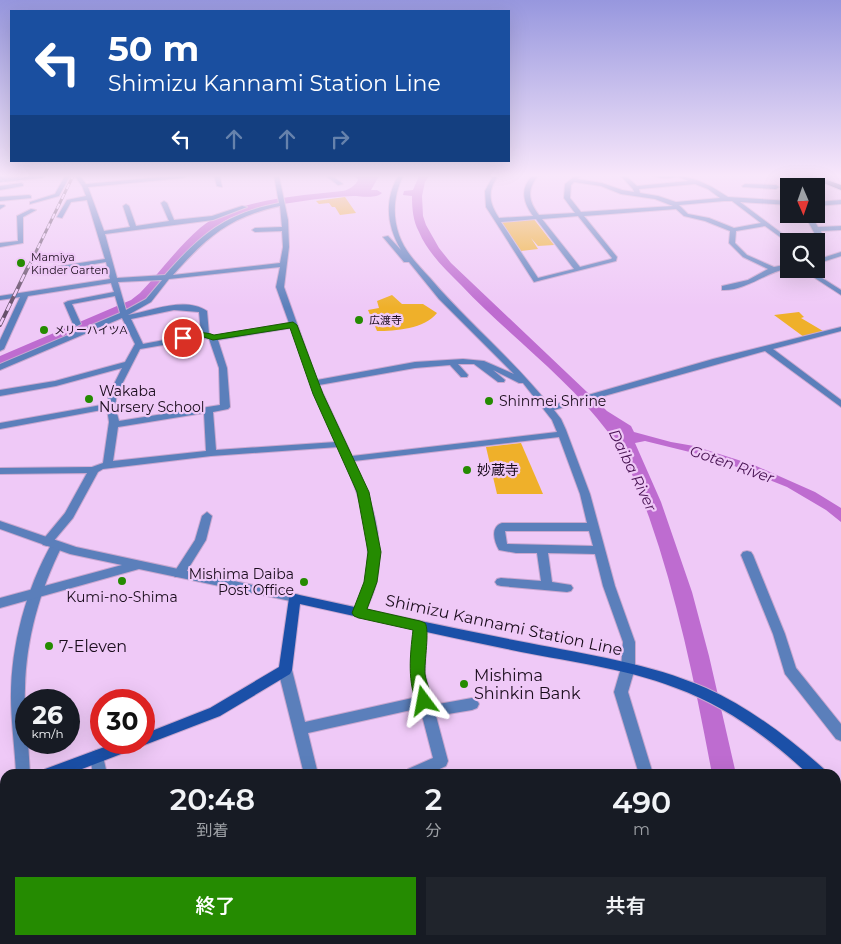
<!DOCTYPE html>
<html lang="ja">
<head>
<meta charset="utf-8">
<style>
  body { margin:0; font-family:Montserrat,"Noto Sans JP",sans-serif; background:#20242c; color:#f1f3f6; height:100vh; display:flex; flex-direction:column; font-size:19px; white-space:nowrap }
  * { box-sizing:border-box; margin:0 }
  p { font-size:16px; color:#9ea1a6 }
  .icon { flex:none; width:28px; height:28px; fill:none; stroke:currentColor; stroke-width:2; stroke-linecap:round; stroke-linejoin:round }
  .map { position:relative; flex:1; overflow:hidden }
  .drawer { position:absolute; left:0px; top:769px; width:841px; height:176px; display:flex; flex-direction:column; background:#171b24; border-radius:15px 15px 0 0; box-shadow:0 5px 20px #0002 }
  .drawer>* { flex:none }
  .top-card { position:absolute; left:10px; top:10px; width:500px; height:152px; border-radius:0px; box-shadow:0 5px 20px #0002; background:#1a4fa0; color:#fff; overflow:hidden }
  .needle { width:32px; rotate:178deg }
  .fabs { position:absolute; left:780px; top:178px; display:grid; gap:10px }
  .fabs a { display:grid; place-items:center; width:45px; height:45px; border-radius:0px; background:#171b24; box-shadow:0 5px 20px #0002; font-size:25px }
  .speed { position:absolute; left:15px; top:689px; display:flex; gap:10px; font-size:25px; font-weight:700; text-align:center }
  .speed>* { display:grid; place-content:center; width:65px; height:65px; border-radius:50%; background:#171b24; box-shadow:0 5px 20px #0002; line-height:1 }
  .speed small { font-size:12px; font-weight:400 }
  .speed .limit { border:8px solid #d22; background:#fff; color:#111 }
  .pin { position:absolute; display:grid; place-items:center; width:42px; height:42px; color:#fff; margin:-21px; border:2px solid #fff; border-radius:50%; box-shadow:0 1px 5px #0007 }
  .me { position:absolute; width:55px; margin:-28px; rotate:347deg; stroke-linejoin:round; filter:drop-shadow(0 0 4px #0008) }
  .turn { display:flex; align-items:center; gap:18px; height:105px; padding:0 15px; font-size:22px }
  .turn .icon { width:65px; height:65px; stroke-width:2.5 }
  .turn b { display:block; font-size:35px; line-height:42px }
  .lanes { display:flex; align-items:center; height:48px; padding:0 15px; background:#0003; justify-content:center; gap:25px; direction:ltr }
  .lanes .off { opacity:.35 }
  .eta { display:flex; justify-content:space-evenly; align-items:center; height:85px; text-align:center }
  .eta b { font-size:30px; font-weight:600; line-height:35px }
  .button { display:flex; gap:10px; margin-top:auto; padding:10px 15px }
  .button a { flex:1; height:58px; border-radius:0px; background:#258b01; color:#fff; font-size:20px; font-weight:600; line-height:58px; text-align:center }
  .button a+a { background:#20242c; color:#f1f3f6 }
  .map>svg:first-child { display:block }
  .green { fill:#efb02a }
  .water { fill:#be6cd0 }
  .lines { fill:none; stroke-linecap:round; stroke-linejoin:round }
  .river { fill:#be6cd0; fill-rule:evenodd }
  .minor-casing { stroke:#c9a7d0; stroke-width:2 }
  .tertiary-casing { stroke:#c9a7d0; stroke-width:2 }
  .secondary-casing { stroke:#c9a7d0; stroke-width:2 }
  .trunk-casing { stroke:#c9a7d0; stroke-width:2 }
  .minor { fill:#5b7fbb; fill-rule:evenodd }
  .tertiary { fill:#5b7fbb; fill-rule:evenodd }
  .secondary { fill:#1b50a8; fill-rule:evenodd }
  .trunk { fill:#0a285e; fill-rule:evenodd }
  .rail-far1-casing { stroke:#66506a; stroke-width:3 }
  .rail-casing { stroke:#66506a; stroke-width:4 }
  .rail-far1 { stroke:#efc9f7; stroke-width:2; stroke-dasharray:5.5; stroke-linecap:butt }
  .rail { stroke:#efc9f7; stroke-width:2.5; stroke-dasharray:8; stroke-linecap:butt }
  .route { fill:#258b01; stroke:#185a01 }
  .poi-dot { fill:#258b01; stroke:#efc9f7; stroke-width:2 }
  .labels { text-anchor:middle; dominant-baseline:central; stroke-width:4.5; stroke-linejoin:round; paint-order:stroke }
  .far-poi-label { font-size:11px; fill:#1a0c1c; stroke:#efc9f7; text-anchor:start }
  .poi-label { font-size:14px; fill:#1a0c1c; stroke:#efc9f7; text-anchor:start }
  .water-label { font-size:15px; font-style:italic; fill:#461151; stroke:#efc9f7 }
  .near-street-label { font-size:16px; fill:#1a0c1c; stroke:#efc9f7 }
  .near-poi-label { font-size:16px; fill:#1a0c1c; stroke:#efc9f7; text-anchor:start }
</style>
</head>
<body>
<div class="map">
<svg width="841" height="944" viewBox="0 0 841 944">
  <rect width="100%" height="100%" fill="#efc9f7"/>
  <g class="green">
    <polygon points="345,197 356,213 340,215 335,207 332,207 329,203 319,204 316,201"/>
    <polygon points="533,218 554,245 538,246 531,238 538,249 521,251 501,221"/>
    <path d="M392 295 402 304H423L437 313C425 329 395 331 377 331L368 310 379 308 377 301Z"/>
    <polygon points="799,312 804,317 801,318 823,331 804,337 774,315"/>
    <polygon points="521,443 543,494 497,494 486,447"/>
  </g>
  <g class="water">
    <path d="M354 176H379L371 190 376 191V194L334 196 332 194C341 193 356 188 358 179Z"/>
    <path d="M419 176H429L425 182 422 196 423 216 426 225 439 248 451 263 607 411 631 426 634 432 671 442 694 446 754 465 815 492 841 508V522L826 510 787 487 714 458 645 441 635 443 661 502 692 592 709 656 736 774H712C696 688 678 600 649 517 638 488 627 457 608 432 567 377 508 335 461 285 445 269 428 253 419 232 413 221 412 208 412 196L403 195 404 191 413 190Z"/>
  </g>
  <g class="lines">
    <path class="river" d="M351 190H377L382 193C376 199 362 196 353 196 323 197 257 206 230 218 202 232 171 275 150 299L141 306 0 367V356L131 300 140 293C159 273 180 245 200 228 238 197 304 196 351 190Z"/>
    <g class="minor-casing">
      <g id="minor">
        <polygon points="29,176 45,176 42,178 0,182 0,178"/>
        <polygon points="65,176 70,176 59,196 30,204 30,202 55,194"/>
        <path d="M75 176H80L86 184 171 176H186L183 178 88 187 104 231 130 227 123 206 126 204 129 206 136 226 169 221 161 203 164 201 167 203 174 220 212 216 242 206 247 207 213 220 105 234 117 278 165 275C201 234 224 214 279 203L274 176H279L288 220 289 247 284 287 317 380 415 362 463 359 484 361 514 374 439 299 409 262H404L383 237 388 236 401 250C387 226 384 201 398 176H403C394 194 392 215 399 235 405 252 418 265 430 278 468 323 514 360 550 406L713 359 841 327V331L773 349 841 400V407L765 351 554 410 561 419 566 430 590 494 615 586 635 642V668L628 692 653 774H639L614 692 621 668 623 642 603 586 595 554 548 553 552 582 571 585 573 588 571 591 567 592 501 586 497 585 495 582 497 579 501 578 541 581 537 553H516L499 550C494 541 490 527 502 523H587L580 494 559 437 354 461C372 498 385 540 377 580 375 591 369 603 365 613L363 616 359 618 355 616 353 613C357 603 363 592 365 581 375 534 357 488 338 447L211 456 103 469 98 472 73 518 52 543H60L62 546C40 590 26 639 25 688 24 706 26 724 26 742H28L30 774H16C15 748 11 723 11 697 11 645 26 589 52 543L47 546 43 545 41 542 65 513 87 473 0 474V468L92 467 103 463 109 422 107 409 0 429V423L107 404 109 394 122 368 56 386 0 396V390L55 381 125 362 135 344 122 318 0 370V364L120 313 115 296 72 304 81 324 77 326 73 324 64 303 68 301 114 292 111 283 28 296 4 349 0 351V340L20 297 0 300V296L110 279 106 262 42 273 39 271 42 269 105 259 87 200 71 202 62 218 57 217 67 200 86 196 82 186ZM280 206 282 227 255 228 252 230 255 232 282 231 283 247 280 263 173 275C207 237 229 217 280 206ZM280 267 276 287 289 323 213 336 209 334 207 311C185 296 151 311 128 315L151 302 169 279ZM162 280 146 299 126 310 118 282ZM174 310 199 312 201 333 143 344 131 319ZM291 328 314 394 336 442 216 450 213 412 228 409 230 407 227 368 218 340ZM204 338 209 339 219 368 220 405 119 421 115 406 117 394 140 349ZM458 364H474L498 382H504L505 380 493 370 519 383H523L552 420 557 432 352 456 319 385 415 368 450 365 461 377H467L468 375ZM204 413 206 451 113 461 118 427ZM505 531H589L593 546 507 544Z"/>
        <polygon points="214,176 220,176 222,187 217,186"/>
        <polygon points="326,176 332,176 343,184 338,185"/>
        <path d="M493 176H498C487 191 489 203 499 218L533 216C523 202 520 189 532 176H538C526 190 529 202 539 215L575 213 564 198 565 184 575 176H581L577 179 602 183 622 190 634 192 633 189 621 176H626L637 186 688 181 677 176H684L699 181 712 187 728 197 789 201V205L740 202 792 241 787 242 765 226 736 231 735 243 747 255 774 267 789 264V268C766 272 746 291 722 290V286L748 280 768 269 743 257 729 243 730 231 705 221 684 216 676 209 584 216 617 257 616 261 534 282 486 207 485 191ZM574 182 601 186 621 194 655 199 673 206 581 212 570 198 571 185ZM695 184 708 189 720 198 676 202 658 196 640 193 639 189ZM724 201H732L761 223 734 228 709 218 688 214 679 205ZM578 216 612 258 611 259 580 267 542 219ZM536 219 574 269 538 278 501 222Z"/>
        <path d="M655 176H677C672 179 660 179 655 176Z"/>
        <polygon points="801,176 808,176 820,186 818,199 816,200 816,186"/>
        <polygon points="21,183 23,184 23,186 0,190 0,186"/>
        <polygon points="745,184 776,185 779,187 776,189 743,187 742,186"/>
        <polygon points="29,195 31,196 31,198 0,201 0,197"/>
        <polygon points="841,200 841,204 816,206 816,202"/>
        <polygon points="0,205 4,205 5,206 0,209"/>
        <polygon points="31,209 36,210 23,217 23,243 0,247 0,243 18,241 17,216"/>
        <path d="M804 214H810L818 227 841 226V230L821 231C824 239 824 247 816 252V236Z"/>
        <polygon points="841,252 841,256 816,264 816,260"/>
        <polygon points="801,269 808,269 841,290 841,295"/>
        <polygon points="207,512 212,516 206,540 183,577 175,577 173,574 195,540 202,516"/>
        <polygon points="747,551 751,552 753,555 785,634 796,668 841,724 841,741 836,739 785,674 773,634 741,555 743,552"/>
        <polygon points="420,621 424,623 426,626 425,674 433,705 472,698 477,700 479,704 477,708 472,710 436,716 448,761 446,766 429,774 406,774 408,769 433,758 420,708 308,733 318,774 304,774 278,670 280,666 285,665 290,666 292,670 305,722 417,697 411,674 414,626 416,623"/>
        <polygon points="97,750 102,752 107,774 93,774 90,757 92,752"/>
        <polygon points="836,910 841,912 841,940 836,938"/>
        <rect x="14" y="940" width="18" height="4"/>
        <polygon points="683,940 701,940 703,944 685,944"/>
      </g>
    </g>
    <g class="tertiary-casing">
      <g id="tertiary">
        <polygon points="0,176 11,176 0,179"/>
        <polygon points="0,521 76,547 295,594 299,595 301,598 299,601 295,602 139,569 0,608 0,598 122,565 70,554 0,529"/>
      </g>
    </g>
    <g class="secondary-casing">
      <g id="secondary">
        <path d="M295 594C373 611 451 628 529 643 589 655 649 663 706 688 750 708 788 737 824 769L826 774H808C769 738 726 706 676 688 622 667 563 661 507 649 438 635 369 619 300 604L292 670 290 674 220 716 69 774H43L45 769 118 742H144V734L210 708 279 667 289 598 291 595Z"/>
        <polygon points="836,787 841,789 841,807 836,805"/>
        <polygon points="5,858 5,874 0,876 0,860"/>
      </g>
    </g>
    <g class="trunk-casing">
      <polygon id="trunk" points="806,176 816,176 841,185 841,190"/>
    </g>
    <use href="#minor" class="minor"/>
    <use href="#tertiary" class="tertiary"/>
    <use href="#secondary" class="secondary"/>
    <use href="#trunk" class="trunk"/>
    <g class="rail-far1-casing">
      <polyline id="rail-far1" points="28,268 73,176"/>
    </g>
    <g class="rail-casing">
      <polyline id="rail" points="0,325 28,267"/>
    </g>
    <use href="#rail-far1" class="rail-far1"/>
    <use href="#rail" class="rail"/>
  </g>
  <linearGradient id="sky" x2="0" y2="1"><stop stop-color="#9797de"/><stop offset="0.57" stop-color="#f8e7fb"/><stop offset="1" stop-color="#f8e7fb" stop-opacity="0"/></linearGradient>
  <rect width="841" height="308" fill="url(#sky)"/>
  <path class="route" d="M293 322 297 325 323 394 369 492 381 552 377 582 367 609 420 621 425 623C430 630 424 662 425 674 426 684 434 696 429 706L424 708 418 706C407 683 410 655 413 630L359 618 354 616 352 613 364 582 368 552 357 492 313 394 290 328 213 340 204 337 183 341 178 338C187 332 204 331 214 335Z"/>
  <g class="poi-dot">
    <circle cx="21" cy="263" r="5"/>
    <circle cx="359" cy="320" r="5"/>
    <circle cx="44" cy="330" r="5"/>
    <circle cx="89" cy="399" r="5"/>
    <circle cx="489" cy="401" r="5"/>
    <circle cx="467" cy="470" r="5"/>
    <circle cx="122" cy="581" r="5"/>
    <circle cx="304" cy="582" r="5"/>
    <circle cx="49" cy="646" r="5"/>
    <circle cx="464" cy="684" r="5"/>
  </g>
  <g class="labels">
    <g class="far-poi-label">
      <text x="31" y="257">Mamiya<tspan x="31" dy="13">Kinder Garten</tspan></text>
      <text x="369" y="320">広渡寺</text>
      <text x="54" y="330">メリーハイツA</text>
    </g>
    <g class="poi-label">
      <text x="99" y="391">Wakaba<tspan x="99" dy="16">Nursery School</tspan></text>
      <text x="499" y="401">Shinmei Shrine</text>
      <text x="477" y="470">妙蔵寺</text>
      <text x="294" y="574" text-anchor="end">Mishima Daiba<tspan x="294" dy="16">Post Office</tspan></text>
      <text x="122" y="597" text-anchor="middle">Kumi-no-Shima</text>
    </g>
    <g class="water-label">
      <text transform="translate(732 464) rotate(19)">Goten River</text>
      <text transform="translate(633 470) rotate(64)">Daiba River</text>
    </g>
    <g class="near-street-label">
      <text transform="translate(504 625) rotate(12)">Shimizu Kannami Station Line</text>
    </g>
    <g class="near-poi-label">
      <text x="59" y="646">7-Eleven</text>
      <text x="474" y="675">Mishima<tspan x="474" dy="18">Shinkin Bank</tspan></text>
    </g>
  </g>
</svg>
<div class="fabs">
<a><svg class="needle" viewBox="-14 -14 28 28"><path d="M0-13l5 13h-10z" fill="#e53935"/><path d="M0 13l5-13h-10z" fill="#9ea1a6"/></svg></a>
<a><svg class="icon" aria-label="search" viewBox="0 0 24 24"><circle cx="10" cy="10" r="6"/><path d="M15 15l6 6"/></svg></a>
</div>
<div class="speed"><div>26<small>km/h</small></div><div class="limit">30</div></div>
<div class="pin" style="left:183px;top:338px;background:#d93025"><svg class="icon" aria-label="arrive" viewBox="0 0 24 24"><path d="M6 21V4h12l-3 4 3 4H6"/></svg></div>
<svg class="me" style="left:424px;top:701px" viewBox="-20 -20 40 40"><path d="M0-17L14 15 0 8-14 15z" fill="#258b01" stroke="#fff" stroke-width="4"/></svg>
<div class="top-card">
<div class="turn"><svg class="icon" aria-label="left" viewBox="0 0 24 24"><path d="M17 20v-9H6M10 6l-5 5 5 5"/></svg><div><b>50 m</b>Shimizu Kannami Station Line</div></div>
<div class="lanes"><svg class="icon" aria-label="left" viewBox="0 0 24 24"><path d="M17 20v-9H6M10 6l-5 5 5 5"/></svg><svg class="icon off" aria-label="ahead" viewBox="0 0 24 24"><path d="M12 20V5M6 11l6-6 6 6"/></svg><svg class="icon off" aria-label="ahead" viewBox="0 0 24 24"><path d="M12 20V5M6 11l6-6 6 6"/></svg><svg class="icon off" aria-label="right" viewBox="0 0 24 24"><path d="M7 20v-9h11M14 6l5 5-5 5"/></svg></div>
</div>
<section class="drawer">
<div class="eta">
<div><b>20:48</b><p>到着</p></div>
<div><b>2</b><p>分</p></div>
<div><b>490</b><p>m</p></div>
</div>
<div class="button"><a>終了</a><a>共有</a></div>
</section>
</div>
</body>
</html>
